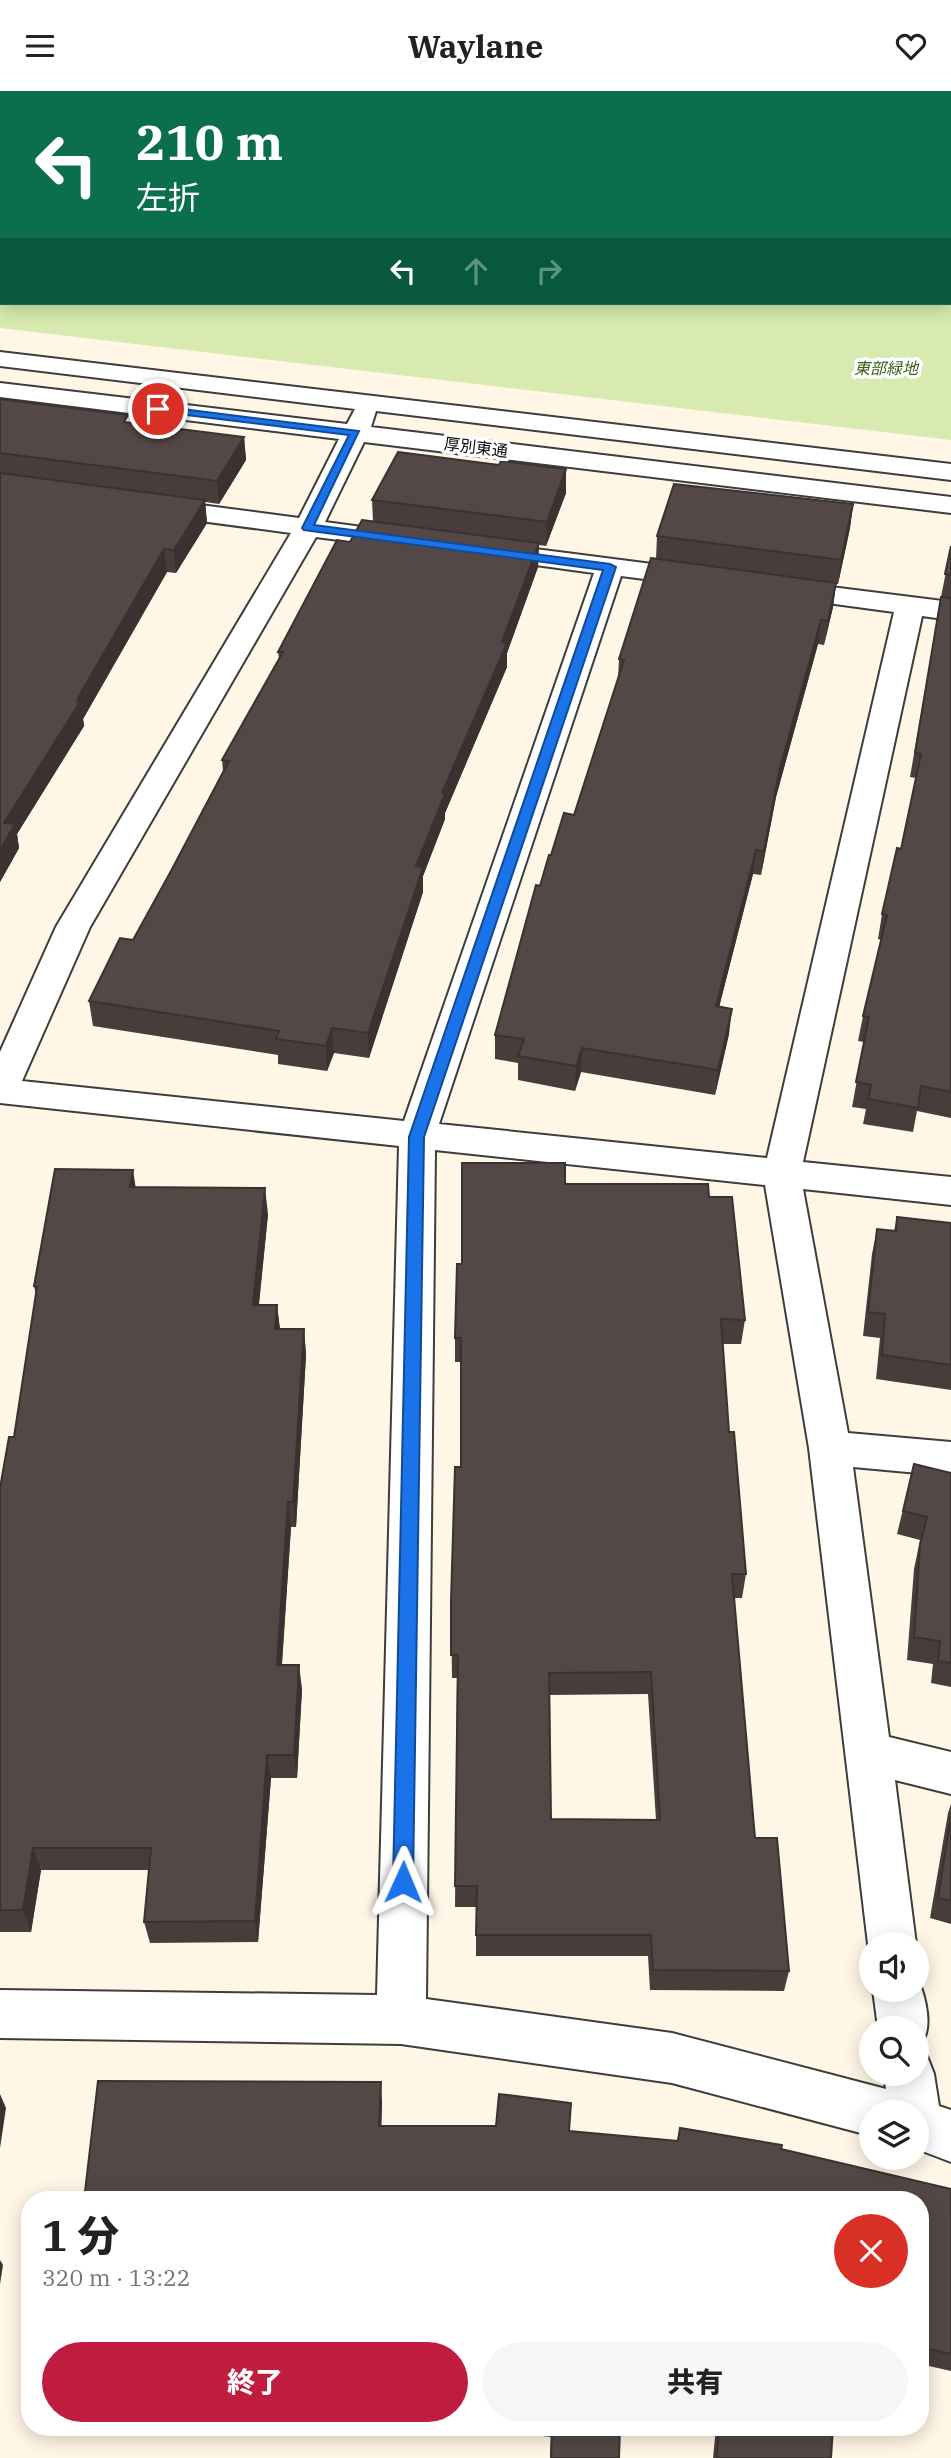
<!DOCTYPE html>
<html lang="ja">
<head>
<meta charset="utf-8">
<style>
  body { margin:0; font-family:"IBM Plex Serif","Noto Sans JP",serif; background:#f6f6f6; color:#222; height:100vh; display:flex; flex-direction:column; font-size:26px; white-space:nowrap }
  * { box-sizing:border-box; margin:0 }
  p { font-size:23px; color:#767676 }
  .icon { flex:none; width:38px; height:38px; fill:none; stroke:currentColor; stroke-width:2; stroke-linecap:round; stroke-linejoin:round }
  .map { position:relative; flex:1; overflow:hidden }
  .side { position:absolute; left:21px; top:2100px; width:908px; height:245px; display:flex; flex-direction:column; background:#fff; border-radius:28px; box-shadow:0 4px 18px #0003 }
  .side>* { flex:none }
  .top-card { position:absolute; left:0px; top:0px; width:952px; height:214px; box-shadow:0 4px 18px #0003; background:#0b6e4f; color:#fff; overflow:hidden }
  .buttons { position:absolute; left:859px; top:1841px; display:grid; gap:14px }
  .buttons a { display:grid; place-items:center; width:70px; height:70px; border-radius:50%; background:#fff; box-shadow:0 4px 18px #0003; font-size:35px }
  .pin { position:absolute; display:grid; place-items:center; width:60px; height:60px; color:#fff; margin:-30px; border:4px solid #fff; border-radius:50%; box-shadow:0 2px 7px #0007 }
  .me { position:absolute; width:77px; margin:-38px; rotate:1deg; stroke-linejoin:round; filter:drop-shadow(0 0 5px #0008) }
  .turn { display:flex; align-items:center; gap:24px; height:147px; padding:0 21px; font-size:32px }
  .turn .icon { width:91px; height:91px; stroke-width:2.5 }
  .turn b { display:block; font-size:49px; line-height:60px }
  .lanes { display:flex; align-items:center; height:66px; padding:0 21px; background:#0003; justify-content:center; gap:35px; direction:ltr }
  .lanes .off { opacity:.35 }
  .round { display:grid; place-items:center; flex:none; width:74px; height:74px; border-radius:37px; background:#f6f6f6 }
  .summary { display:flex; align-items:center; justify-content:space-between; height:119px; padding:0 21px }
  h1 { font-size:42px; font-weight:800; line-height:52px }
  .primary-button { display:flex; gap:14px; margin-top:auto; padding:14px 21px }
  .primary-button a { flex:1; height:80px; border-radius:42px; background:#bf1c40; color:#fff; font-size:28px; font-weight:800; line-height:80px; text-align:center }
  .primary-button a+a { background:#f6f6f6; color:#222 }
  header { display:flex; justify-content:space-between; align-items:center; height:91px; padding:0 21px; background:#fff; font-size:32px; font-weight:800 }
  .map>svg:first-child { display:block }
  .green { fill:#d8eaaf; fill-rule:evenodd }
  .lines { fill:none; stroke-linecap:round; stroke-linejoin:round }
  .stream { fill:#2baed4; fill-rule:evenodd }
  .minor-casing { stroke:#3d3d3d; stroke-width:4 }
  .minor { fill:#fff; fill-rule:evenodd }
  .wall { fill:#473e3c; fill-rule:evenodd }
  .shaded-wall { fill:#3a3231 }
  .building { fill:#534846; stroke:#3a3231; stroke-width:2; fill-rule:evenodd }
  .route { fill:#1a73e8; stroke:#114b97; stroke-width:2 }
  .labels { text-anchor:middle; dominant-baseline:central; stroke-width:7; stroke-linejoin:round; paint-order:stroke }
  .far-park-label { font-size:16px; font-style:italic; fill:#356318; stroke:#fff }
  .far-street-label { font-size:16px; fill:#0a0a0a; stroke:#fff }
</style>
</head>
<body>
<header><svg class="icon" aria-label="menu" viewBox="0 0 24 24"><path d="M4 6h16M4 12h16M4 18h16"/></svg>Waylane<svg class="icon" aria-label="heart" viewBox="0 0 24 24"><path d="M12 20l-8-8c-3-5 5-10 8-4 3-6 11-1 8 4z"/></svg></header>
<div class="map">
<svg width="951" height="2367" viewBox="0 0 951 2367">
  <rect width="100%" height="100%" fill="#fff6e6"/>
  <path class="green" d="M0 0H951V349L0 237ZM2 2H950V212H2Z"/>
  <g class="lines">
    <g class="stream">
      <polygon points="457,0 473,0 474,2 458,2"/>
      <rect x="950" y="51" width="1" height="6"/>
    </g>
    <g class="minor-casing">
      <g id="minor">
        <polygon points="0,261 951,373 951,389 376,320 371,336 951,406 951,422 364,351 325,431 407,442 417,444 421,450 417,456 407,458 316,446 90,836 22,990 404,1030 594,482 478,466 474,460 478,454 488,452 699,479 709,481 713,487 709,493 699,495 621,485 439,1033 767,1067 894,521 783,506 773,504 769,498 773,492 783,490 951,511 951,529 922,525 803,1071 951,1086 951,1114 803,1098 848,1342 951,1351 951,1385 853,1376 889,1646 951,1661 951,1703 895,1689 916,1853 872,1853 872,1862 868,1853 809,1357 765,1094 435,1059 426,1908 672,1942 886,1998 884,1983 917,1983 917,1961 927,1965 934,1983 939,2015 951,2019 951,2071 917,2058 917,2021 872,2021 872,2045 672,1992 401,1953 0,1947 0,1899 377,1904 399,1055 0,1012 0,961 56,836 291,442 155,424 146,422 142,416 146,410 155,408 299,427 339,348 0,306 0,292 347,333 355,318 0,275"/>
        <path d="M917 1886C925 1904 936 1942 917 1956V1937H878L873 1899H917Z"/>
      </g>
    </g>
    <use href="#minor" class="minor"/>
  </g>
  <g class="wall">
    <polygon points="0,308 129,332 244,346 246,369 219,413 205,411 207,432 176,482 167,481 83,628 84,635 17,743 19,757 0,791"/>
    <polygon points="566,402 546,455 539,454 538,476 507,562 507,576 445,722 445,728 423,785 423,801 369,967 334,962 327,980 278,973 278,964 93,935 89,910 133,849 171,780 223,680 222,669 279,568 278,561 350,451 373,430 372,409"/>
    <polygon points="853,413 850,437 838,493 836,493 833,516 824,554 818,553 776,706 761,784 753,783 719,916 729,943 715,1004 581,981 575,1000 518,989 518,972 495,968 495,944 540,795 574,724 618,588 619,568 656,468 657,445"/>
    <polygon points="951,455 951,1027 917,1020 913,1041 863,1033 866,1018 852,1016 864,951 858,950 863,925 881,849 878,848 882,823 901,758 916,687 910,686 941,506"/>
    <path d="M565 1093 709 1106 745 1229 741 1253H723L729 1341 746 1483 742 1507H734L755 1747 789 1880 784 1900 650 1899 648 1865H476V1816H455L457 1587H452L451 1510 461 1376V1271H455V1247L462 1173ZM648 1603 656 1729 551 1728 550 1604Z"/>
    <polygon points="136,1096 268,1123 259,1214 277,1214 280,1238 304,1238 306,1264 296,1436 291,1436 282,1574 302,1598 297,1687 271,1687 258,1851 150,1852 144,1831 149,1779 41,1779 31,1841 0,1841 0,1397 14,1346 36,1204 34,1195"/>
    <polygon points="897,1126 951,1132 951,1299 876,1288 880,1247 863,1245 872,1163 877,1138 894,1140"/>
    <polygon points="914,1373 951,1382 951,1596 931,1592 933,1573 907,1569 914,1478 920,1449 897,1443"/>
    <polygon points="951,1713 951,1833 930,1827 948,1722"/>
    <polygon points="382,2010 381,2035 569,2040 677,2050 680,2037 781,2058 951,2098 951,2280 920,2273 920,2109 84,2109"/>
    <polygon points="106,2336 292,2336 291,2341 107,2340"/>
    <polygon points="485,2336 620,2336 619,2367 550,2367 551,2346 485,2338"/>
    <polygon points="716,2336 833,2336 831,2367 713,2367"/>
  </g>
  <g class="shaded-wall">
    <polygon points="244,346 246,369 219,413 217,390"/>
    <polygon points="566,378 566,402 546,455 547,431"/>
    <polygon points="205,409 207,432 176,482 174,459"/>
    <polygon points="853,413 850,437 838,493 841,469"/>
    <polygon points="539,452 538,476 507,562 507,576 445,722 445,728 423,785 423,801 369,967 368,942 416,775 442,702 502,551"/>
    <polygon points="164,458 167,481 83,628 84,635 17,743 19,757 0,791 0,759 4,732 77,611 79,605"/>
    <polygon points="836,492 833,516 824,554 828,530"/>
    <polygon points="821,529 818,553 776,706 761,784 764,760 779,681"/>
    <polygon points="756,759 753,783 713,940 716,915"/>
    <polygon points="732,918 729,943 715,1004 718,979"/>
    <polygon points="332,937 334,962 327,980 326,955"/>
    <polygon points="582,957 581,981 575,1000 576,975"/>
    <polygon points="133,1079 137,1105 130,1096"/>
    <polygon points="265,1097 268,1123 256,1239 253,1214"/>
    <polygon points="277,1214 280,1240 275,1238"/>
    <polygon points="304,1238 306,1264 296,1436 293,1411"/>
    <polygon points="288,1411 291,1436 280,1598 277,1574"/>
    <polygon points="299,1574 302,1598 297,1687 294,1664"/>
    <polygon points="267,1664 271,1687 258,1851 255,1830"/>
    <polygon points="33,1757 41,1779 31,1841 23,1819"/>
    <polygon points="381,1991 382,2010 381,2053 379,2035"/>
    <polygon points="0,2003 6,2017 0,2057"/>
    <polygon points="0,2169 3,2174 0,2193"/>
  </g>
  <g class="building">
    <polygon points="0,308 128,324 124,331 244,346 217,390 0,362"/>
    <polygon points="398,361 499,374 501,370 566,378 547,431 372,409"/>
    <polygon points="0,382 205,409 174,459 164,458 79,605 77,611 80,611 4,732 15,733 0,759"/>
    <polygon points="674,393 853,413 841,469 657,445"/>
    <polygon points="362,429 539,452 502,551 507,552 442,702 445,703 416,775 423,776 368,942 332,937 326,955 276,948 279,940 89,910 120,847 133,849 171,780 229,670 222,669 283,561 278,561 337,449 350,451"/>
    <polygon points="951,455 951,484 945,483"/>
    <polygon points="651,467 836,492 828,530 821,529 779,681 764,760 756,759 716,915 732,918 718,979 582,957 576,975 518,965 524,948 495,944 536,794 540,795 549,764 551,764 564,722 574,724 624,569 619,568"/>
    <polygon points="941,506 951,507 951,1001 921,995 918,1017 868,1008 871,994 856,991 869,926 863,925 887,824 882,823 897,757 901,758 921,663 915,662"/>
    <path d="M462 1072H565V1093H708L709 1106H732L745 1229 721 1228 729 1341H734L746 1483H732L755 1747H777L789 1880 653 1879 651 1844H476L477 1795H455L458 1564H451V1510L455 1376H461V1247H455L457 1173H462ZM651 1581 660 1729 551 1728 549 1582Z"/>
    <polygon points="55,1078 133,1079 130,1096 265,1097 253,1214 277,1214 275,1238 304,1238 293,1411 288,1411 277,1574 299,1574 294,1664 267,1664 255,1830 144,1831 151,1757 33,1757 23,1819 0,1819 0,1397 9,1346 14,1346 37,1196 34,1195"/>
    <polygon points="897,1126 951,1132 951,1274 882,1264 885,1223 868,1221 877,1138 896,1140"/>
    <polygon points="914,1373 951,1382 951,1572 938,1570 940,1550 914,1546 920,1454 927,1426 903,1420"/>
    <polygon points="951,1726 951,1810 938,1807"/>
    <polygon points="98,1990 381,1991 379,2035 496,2035 499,2003 571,2012 569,2040 678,2050 680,2037 782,2054 781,2058 951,2098 951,2263 920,2256 920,2109 84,2109"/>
    <polygon points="552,2336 620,2336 619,2367 551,2367"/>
    <polygon points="719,2336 833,2336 831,2367 717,2367"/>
  </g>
  <polygon class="route" points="158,315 359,340 314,434 610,473 616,476 424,1046 413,1791 410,1797 403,1800 396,1797 393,1791 409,1046 603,479 304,439 302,437 349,344 154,320 152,318"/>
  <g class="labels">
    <g class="far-park-label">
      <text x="886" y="277">東部緑地</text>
    </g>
    <g class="far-street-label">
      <text transform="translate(476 356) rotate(7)">厚別東通</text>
    </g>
  </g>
</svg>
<div class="buttons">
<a><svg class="icon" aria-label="sound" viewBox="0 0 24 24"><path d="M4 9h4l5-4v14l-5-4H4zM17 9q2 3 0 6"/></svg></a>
<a><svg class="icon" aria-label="search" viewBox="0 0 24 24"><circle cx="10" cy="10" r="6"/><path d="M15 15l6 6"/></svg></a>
<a><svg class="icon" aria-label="layers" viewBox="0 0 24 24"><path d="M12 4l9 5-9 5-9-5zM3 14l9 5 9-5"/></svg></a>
</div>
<div class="pin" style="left:158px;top:318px;background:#d93025"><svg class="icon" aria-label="arrive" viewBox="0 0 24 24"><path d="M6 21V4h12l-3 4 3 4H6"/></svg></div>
<svg class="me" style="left:403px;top:1791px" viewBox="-20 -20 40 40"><path d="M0-17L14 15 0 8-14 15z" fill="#1a73e8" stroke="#fff" stroke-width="4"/></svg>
<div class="top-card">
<div class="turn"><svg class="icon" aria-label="left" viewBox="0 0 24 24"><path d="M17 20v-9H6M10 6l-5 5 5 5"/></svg><div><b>210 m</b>左折</div></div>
<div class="lanes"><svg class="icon" aria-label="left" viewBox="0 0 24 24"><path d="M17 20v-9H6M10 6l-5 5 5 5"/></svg><svg class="icon off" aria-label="ahead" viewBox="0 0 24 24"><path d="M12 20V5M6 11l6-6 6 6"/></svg><svg class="icon off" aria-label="right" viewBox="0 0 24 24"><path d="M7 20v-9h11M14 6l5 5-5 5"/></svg></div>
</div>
<section class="side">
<div class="summary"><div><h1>1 分</h1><p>320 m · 13:22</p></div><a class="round" style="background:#d93025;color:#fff"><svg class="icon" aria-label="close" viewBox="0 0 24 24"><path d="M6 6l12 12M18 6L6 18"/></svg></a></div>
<div class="primary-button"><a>終了</a><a>共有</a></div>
</section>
</div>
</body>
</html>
